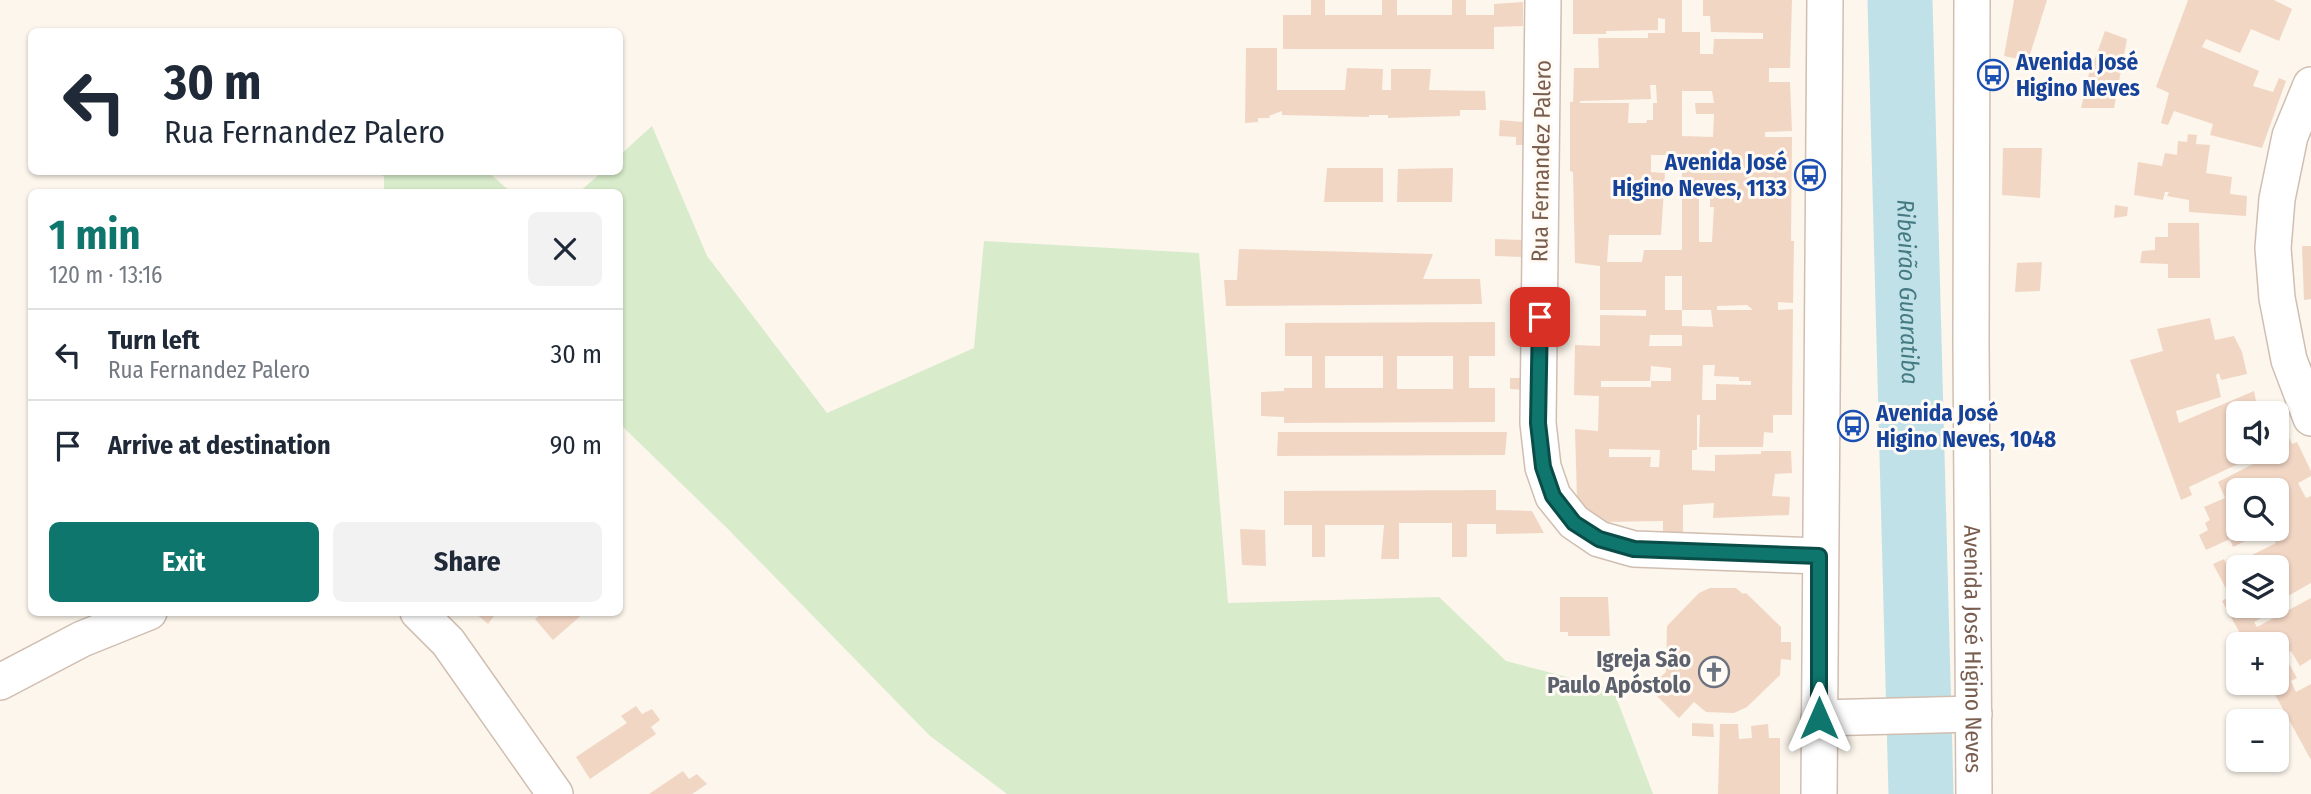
<!DOCTYPE html>
<html lang="en">
<head>
<meta charset="utf-8">
<style>
  body { margin:0; font-family:"Fira Sans Condensed",sans-serif; background:#f2f2f3; color:#1f2937; height:100vh; display:flex; flex-direction:column; font-size:26px; white-space:nowrap }
  * { box-sizing:border-box; margin:0 }
  p { font-size:23px; color:#747a83 }
  .icon { flex:none; width:38px; height:38px; fill:none; stroke:currentColor; stroke-width:2; stroke-linecap:round; stroke-linejoin:round }
  .map { position:relative; flex:1; overflow:hidden }
  .details { position:absolute; left:28px; top:189px; width:595px; height:427px; display:flex; flex-direction:column; background:#fff; border-radius:10px; box-shadow:0 2px 5px #0004 }
  .details>* { flex:none }
  .hud { position:absolute; left:28px; top:28px; width:595px; height:147px; border-radius:10px; box-shadow:0 2px 5px #0004; background:#fff; color:#1f2937; overflow:hidden }
  .tools { position:absolute; left:2226px; top:401px; display:grid; gap:14px }
  .tools a { display:grid; place-items:center; width:63px; height:63px; border-radius:10px; background:#fff; box-shadow:0 2px 5px #0004; font-size:35px }
  .pin { position:absolute; display:grid; place-items:center; width:60px; height:60px; color:#fff; margin:-30px; border-radius:14px; box-shadow:0 4px 10px #0006 }
  .me { position:absolute; width:77px; margin:-38px; rotate:0deg; stroke-linejoin:round; filter:drop-shadow(0 0 5px #0008) }
  .turn { display:flex; align-items:center; gap:24px; height:147px; padding:0 21px; font-size:32px }
  .turn .icon { width:91px; height:91px; stroke-width:2.5 }
  .turn b { display:block; font-size:49px; line-height:60px }
  .round { display:grid; place-items:center; flex:none; width:74px; height:74px; border-radius:10px; background:#f2f2f3 }
  .headline { display:flex; align-items:center; justify-content:space-between; height:119px; padding:0 21px }
  h1 { font-size:42px; font-weight:700; line-height:52px; color:#0f766e }
  .cta { display:flex; gap:14px; margin-top:auto; padding:14px 21px }
  .cta a { flex:1; height:80px; border-radius:10px; background:#0f766e; color:#fff; font-size:28px; font-weight:700; line-height:80px; text-align:center }
  .cta a+a { background:#f2f2f3; color:#1f2937 }
  ul { padding:0; list-style:none }
  li { display:flex; align-items:center; gap:21px; height:91px; padding:0 21px; border-top:2px solid #e0e1e3 }
  li div { flex:1 }
  li b { display:block; font-size:26px }
  li em { font-style:normal }
  .map>svg:first-child { display:block }
  .green { fill:#d8ebca }
  .lines { fill:none; stroke-linecap:round; stroke-linejoin:round }
  .river { stroke:#c0e1e7; stroke-width:65 }
  .building { fill:#f2d6c4; fill-rule:evenodd }
  .street-casing { stroke:#d0beb1; stroke-width:38 }
  .street { stroke:#fff; stroke-width:35 }
  .route-casing { stroke:#0a4d48; stroke-width:18 }
  .route { stroke:#0f766e; stroke-width:12 }
  .labels { text-anchor:middle; dominant-baseline:central; stroke-width:6; stroke-linejoin:round; paint-order:stroke }
  .transit-label { font-size:23px; font-weight:bold; fill:#164399; stroke:#fffaf3; text-anchor:start }
  .street-label { font-size:23px; fill:#795d4e; stroke:#fffaf3 }
  .worship-label { font-size:23px; font-weight:bold; fill:#5b616d; stroke:#fffaf3; text-anchor:end }
  .water-label { font-size:24px; font-style:italic; fill:#457a83; stroke:#fffaf3 }
</style>
</head>
<body>
<div class="map">
<svg width="2311" height="794" viewBox="0 0 2311 794">
  <rect width="100%" height="100%" fill="#fcf6ec"/>
  <g class="green">
    <polygon points="652,126 707,256 827,413 974,348 984,241 1199,253 1228,603 1439,597 1506,661 1613,689 1653,794 1007,794 929,735 727,528 620,424 620,192 579,192 602,172 620,172 620,155"/>
    <polygon points="368,172 488,172 511,192 384,192 384,176"/>
  </g>
  <g class="lines">
    <path class="river" id="s1" d="M1900 0 1921 794"/>
  </g>
  <g class="building">
    <polygon points="1311,0 1325,0 1325,15 1382,15 1382,0 1397,0 1397,15 1452,15 1452,0 1466,0 1466,15 1494,15 1494,4 1523,2 1523,26 1494,27 1494,49 1283,49 1283,15 1311,15"/>
    <path d="M1573 0H1682V32H1700V54H1713L1714 39H1763V33L1711 32 1710 16H1703V0H1792L1790 68H1769V82H1790L1792 131 1765 132V137H1792L1791 241H1794L1793 303 1778 302V310L1793 309 1792 415H1773V433L1764 432 1763 447H1699L1700 415H1697V450H1692V470L1715 471V455L1761 454V451H1791L1792 473 1775 474 1772 496 1790 497 1789 515 1713 518 1714 503 1683 505V532L1663 534V521L1602 522 1577 501 1575 429 1598 431 1599 396 1574 395 1575 345 1600 346V315L1646 316V310H1600V266L1575 263 1573 172 1570 171V102H1573L1574 68H1599L1598 38H1648V33H1665V19L1658 18V30L1606 31V34H1573ZM1650 85H1656L1657 103H1653V120H1647L1646 123H1628L1629 103H1580V101L1651 99ZM1682 91H1712L1714 103H1695L1696 114H1714L1713 137 1682 136ZM1651 155H1682V250H1644L1642 262H1607L1609 235H1661L1665 173 1651 172ZM1694 163H1703L1705 168H1761V172L1693 173ZM1699 194H1710V207H1714L1712 242H1699ZM1665 276H1682V310H1711L1713 327 1682 326V310H1665ZM1747 305 1753 310H1717V306ZM1650 335H1682V346H1649ZM1703 365H1715L1714 376 1739 377V381H1751V385L1716 384V400H1702ZM1651 366 1671 368V381H1651V387H1601V381H1650ZM1609 449 1660 450 1659 467H1650L1651 457H1609Z"/>
    <polygon points="2014,0 2047,0 2028,61 2004,56"/>
    <polygon points="2188,0 2274,0 2292,9 2279,41 2251,29 2240,53 2206,39 2202,47 2259,71 2253,86 2273,92 2279,78 2286,81 2262,148 2210,135 2213,124 2174,111 2168,125 2161,123 2169,93 2156,87"/>
    <polygon points="2105,31 2127,39 2114,108 2081,108 2092,61 2094,61"/>
    <polygon points="1246,48 1277,48 1277,90 1345,90 1347,68 1383,69 1382,90 1391,90 1391,69 1431,69 1429,90 1485,91 1486,110 1460,110 1460,116 1388,118 1388,115 1369,115 1369,117 1282,115 1282,111 1269,116 1270,118 1258,118 1258,122 1245,123"/>
    <polygon points="1500,120 1523,122 1523,145 1516,145 1516,137 1499,136"/>
    <polygon points="2188,134 2197,135 2196,144 2210,145 2206,173 2232,177 2230,194 2247,196 2246,216 2189,212 2189,200 2167,196 2169,192 2165,192 2163,200 2134,195 2138,162 2162,166 2165,153 2177,155 2178,141 2187,142"/>
    <polygon points="2003,148 2042,148 2040,198 2002,195"/>
    <polygon points="1327,168 1383,168 1383,202 1324,202"/>
    <polygon points="1453,168 1452,202 1397,202 1398,169"/>
    <polygon points="2115,205 2128,207 2127,216 2114,218"/>
    <polygon points="2168,223 2199,223 2200,278 2168,278 2168,264 2140,263 2142,251 2155,250 2155,237 2168,237"/>
    <polygon points="1495,239 1523,240 1523,257 1495,256"/>
    <polygon points="2302,246 2311,246 2311,299 2304,300"/>
    <polygon points="1239,249 1433,254 1423,279 1480,279 1482,304 1226,306 1224,280 1237,280"/>
    <polygon points="2042,262 2040,291 2015,292 2017,263"/>
    <path d="M2210 318 2215 340 2234 336 2242 352 2247 374 2221 380 2219 373 2216 375 2221 397 2176 411 2179 423 2254 391 2257 406 2248 411 2249 413H2238V452H2277V410L2292 444 2297 442 2311 471V476L2298 483 2306 498 2311 496V583L2277 602V567H2238V606H2267L2270 613 2254 622 2257 627 2311 598V659L2300 666 2291 651 2284 655 2297 678 2291 681 2296 692 2311 684V760L2273 691 2282 686 2277 676V644H2246L2222 601 2230 596 2213 564 2224 559 2228 567 2276 543 2272 534 2266 537 2263 532 2233 547 2230 539 2206 550 2199 535 2208 530 2205 523 2210 520 2204 507 2225 498 2218 482 2255 463 2253 457 2189 487 2192 495 2181 500 2130 360 2163 351 2157 329ZM2238 490H2277V528H2238Z"/>
    <path d="M1495 322V356H1469V388H1495V422L1284 423V417L1261 416V392L1284 391V388H1312V356H1285V323ZM1325 356H1383V388H1325ZM1397 356H1453V389H1397Z"/>
    <polygon points="1510,378 1523,378 1524,390 1510,389"/>
    <polygon points="1278,432 1507,432 1505,455 1277,456"/>
    <polygon points="1496,490 1496,510 1532,511 1544,533 1496,534 1496,524 1467,524 1467,557 1452,557 1452,523 1399,523 1399,559 1381,559 1384,525 1325,525 1325,557 1312,557 1312,525 1284,525 1284,491"/>
    <polygon points="1240,529 1265,530 1266,566 1242,565"/>
    <polygon points="1710,588 1736,588 1743,594 1746,593 1781,627 1781,642 1791,642 1791,660 1781,659 1780,675 1747,707 1734,713 1706,712 1694,702 1679,718 1649,688 1666,672 1667,626 1699,593"/>
    <polygon points="1560,597 1608,597 1610,636 1568,636 1568,632 1560,632"/>
    <polygon points="474,612 497,612 488,624"/>
    <polygon points="544,612 585,612 553,640 535,619"/>
    <polygon points="636,706 642,714 652,709 660,720 651,727 656,734 590,779 576,757 627,723 621,716"/>
    <polygon points="1692,723 1713,724 1714,737 1692,736"/>
    <polygon points="1720,724 1738,724 1739,739 1752,738 1751,726 1768,724 1769,738 1780,738 1780,794 1718,794"/>
    <polygon points="683,771 689,779 697,774 707,784 692,794 649,794"/>
  </g>
  <g class="lines">
    <g class="street-casing">
      <g id="street">
        <polyline points="1543,0 1538,423 1543,467 1553,496 1574,522 1599,539 1634,549 1819,556"/>
        <path id="s2" d="M1972 0 1971 343 1974 794"/>
        <polyline points="2311,85 2290,136 2277,199 2273,248 2277,298 2289,360 2311,418"/>
        <polyline points="418,612 448,642 555,794"/>
        <polyline points="0,682 82,639 149,612"/>
        <polyline points="1819,718 1974,714"/>
        <polyline points="1819,794 1825,0"/>
      </g>
    </g>
    <use href="#street" class="street"/>
  </g>
  <g class="lines">
    <g class="route-casing">
      <polyline id="route" points="1540,317 1538,423 1543,467 1553,496 1574,523 1599,539 1634,549 1819,556 1819,718"/>
    </g>
    <use href="#route" class="route"/>
  </g>
  <defs>
    <g id="bus-ring" transform="scale(1.575)"><circle r="9.5" fill="#fffaf3" stroke="#1a4fb4" stroke-width="1.5"/><path d="M-5-6H5V4H4V6H2V4H-2V6H-4V4H-5ZM-3.5-4V0h7V-4ZM-3.5 1.2v1.5H-2V1.2ZM2 1.2v1.5H3.5V1.2Z" fill="#1a4fb4"/></g>
    <g id="church-ring" transform="scale(1.575)"><circle r="9.5" fill="#fffaf3" stroke="#6b7280" stroke-width="1.5"/><path d="M-1.2-6h2.4v3.5h3.3v2.4h-3.3V6h-2.4V-.1h-3.3v-2.4h3.3Z" fill="#6b7280"/></g>
  </defs>
  <g fill-rule="evenodd">
    <use href="#bus-ring" x="1993" y="75"/>
    <use href="#bus-ring" x="1810" y="175"/>
    <use href="#bus-ring" x="1853" y="426"/>
    <use href="#church-ring" x="1714" y="672"/>
  </g>
  <g class="labels">
    <g class="transit-label">
      <text x="2016" y="62">Avenida José<tspan x="2016" dy="26">Higino Neves</tspan></text>
      <text x="1787" y="162" text-anchor="end">Avenida José<tspan x="1787" dy="26">Higino Neves, 1133</tspan></text>
      <text x="1876" y="413">Avenida José<tspan x="1876" dy="26">Higino Neves, 1048</tspan></text>
    </g>
    <g class="street-label">
      <text transform="translate(1541 161) rotate(-89)">Rua Fernandez Palero</text>
      <text stroke="none"><textPath href="#s2" startOffset="649">Avenida José Higino Neves</textPath></text>
    </g>
    <g class="worship-label">
      <text x="1691" y="659">Igreja São<tspan x="1691" dy="26">Paulo Apóstolo</tspan></text>
    </g>
    <g class="water-label">
      <text stroke="none"><textPath href="#s1" startOffset="292">Ribeirão Guaratiba</textPath></text>
    </g>
  </g>
</svg>
<div class="tools">
<a><svg class="icon" aria-label="sound" viewBox="0 0 24 24"><path d="M4 9h4l5-4v14l-5-4H4zM17 9q2 3 0 6"/></svg></a>
<a><svg class="icon" aria-label="search" viewBox="0 0 24 24"><circle cx="10" cy="10" r="6"/><path d="M15 15l6 6"/></svg></a>
<a><svg class="icon" aria-label="layers" viewBox="0 0 24 24"><path d="M12 4l9 5-9 5-9-5zM3 14l9 5 9-5"/></svg></a>
<a>+</a>
<a>−</a>
</div>
<div class="pin" style="left:1540px;top:317px;background:#d93025"><svg class="icon" aria-label="arrive" viewBox="0 0 24 24"><path d="M6 21V4h12l-3 4 3 4H6"/></svg></div>
<svg class="me" style="left:1819px;top:718px" viewBox="-20 -20 40 40"><path d="M0-17L14 15 0 8-14 15z" fill="#0f766e" stroke="#fff" stroke-width="4"/></svg>
<div class="hud">
<div class="turn"><svg class="icon" aria-label="left" viewBox="0 0 24 24"><path d="M17 20v-9H6M10 6l-5 5 5 5"/></svg><div><b>30 m</b>Rua Fernandez Palero</div></div>
</div>
<section class="details">
<div class="headline"><div><h1>1 min</h1><p>120 m · 13:16</p></div><a class="round"><svg class="icon" aria-label="close" viewBox="0 0 24 24"><path d="M6 6l12 12M18 6L6 18"/></svg></a></div>
<ul>
<li><svg class="icon" aria-label="left" viewBox="0 0 24 24"><path d="M17 20v-9H6M10 6l-5 5 5 5"/></svg><div><b>Turn left</b><p>Rua Fernandez Palero</p></div><em>30 m</em></li>
<li><svg class="icon" aria-label="arrive" viewBox="0 0 24 24"><path d="M6 21V4h12l-3 4 3 4H6"/></svg><div><b>Arrive at destination</b></div><em>90 m</em></li>
</ul>
<div class="cta"><a>Exit</a><a>Share</a></div>
</section>
</div>
</body>
</html>
